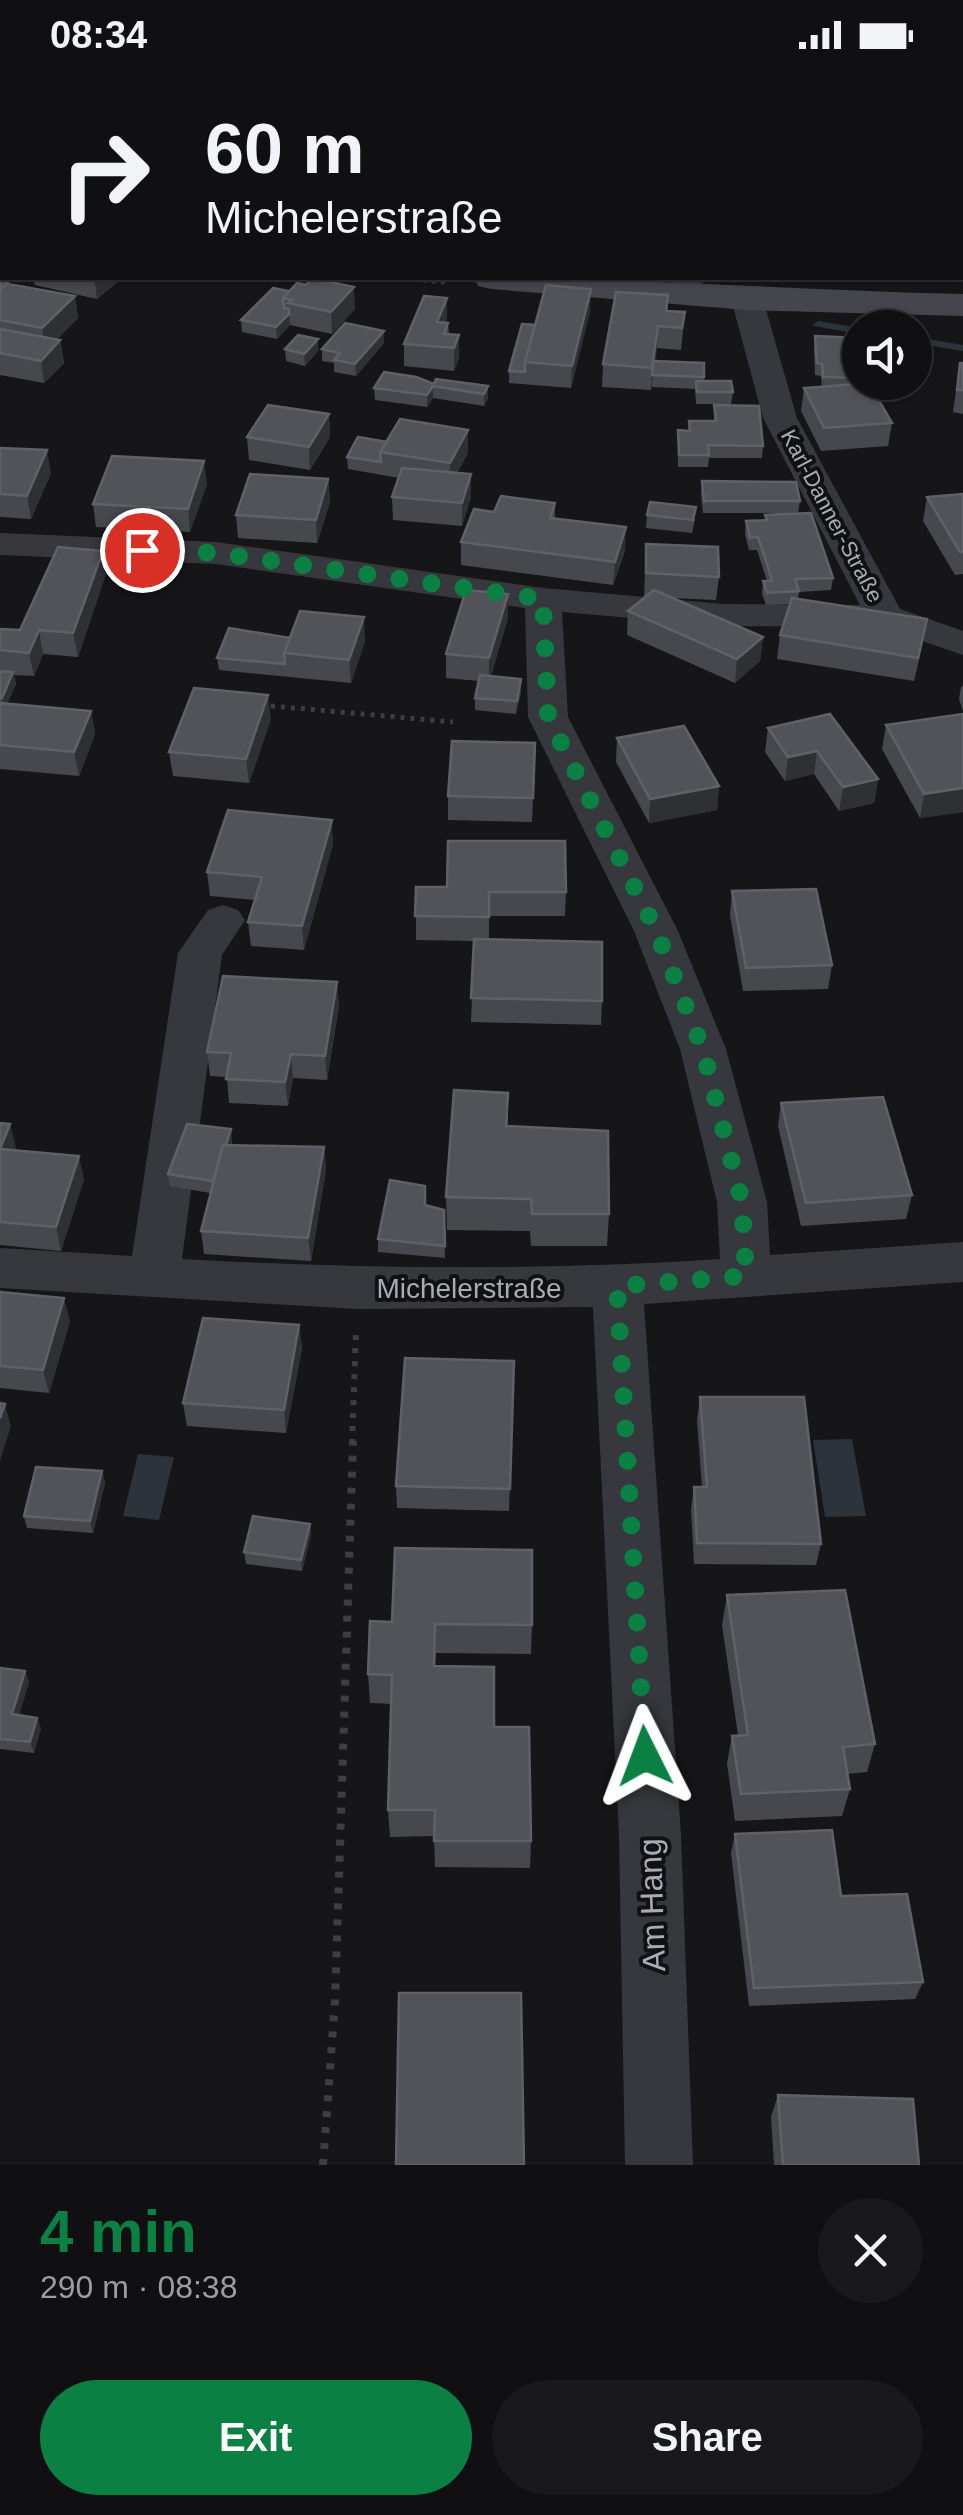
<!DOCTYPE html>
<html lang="en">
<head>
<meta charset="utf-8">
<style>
  body { margin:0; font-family:Arial,sans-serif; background:#19191b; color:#f1f3f6; height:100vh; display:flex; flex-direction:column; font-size:38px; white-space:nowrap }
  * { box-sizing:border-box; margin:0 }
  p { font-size:32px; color:#9c9d9f }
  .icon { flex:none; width:55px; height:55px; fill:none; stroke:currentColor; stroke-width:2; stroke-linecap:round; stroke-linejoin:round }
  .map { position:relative; height:2095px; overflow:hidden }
  .side { display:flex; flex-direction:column; background:#101012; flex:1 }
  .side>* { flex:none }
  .top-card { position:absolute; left:0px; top:0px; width:965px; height:210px; box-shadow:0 2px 8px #0004,0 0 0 2px #303032; background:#101012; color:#f1f3f6; overflow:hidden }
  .tools { position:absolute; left:842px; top:240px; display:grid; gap:20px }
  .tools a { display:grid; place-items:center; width:90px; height:90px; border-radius:50%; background:#101012; box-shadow:0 2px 8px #0004,0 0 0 2px #303032; font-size:50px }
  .pin { position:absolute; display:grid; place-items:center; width:85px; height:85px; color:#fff; margin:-42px; border:5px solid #fff; border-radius:50%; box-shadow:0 2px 10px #0007 }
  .me { position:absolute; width:110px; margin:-55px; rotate:357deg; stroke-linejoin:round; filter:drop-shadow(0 0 8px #0008) }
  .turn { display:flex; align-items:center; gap:35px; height:210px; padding:0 40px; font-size:45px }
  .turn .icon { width:130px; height:130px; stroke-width:2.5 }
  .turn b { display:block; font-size:70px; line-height:85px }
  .round { display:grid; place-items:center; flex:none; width:105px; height:105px; border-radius:52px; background:#19191b }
  .head { display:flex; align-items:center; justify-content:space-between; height:170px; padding:0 40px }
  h1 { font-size:60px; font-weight:700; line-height:75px; color:#0b8043 }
  .cta { display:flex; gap:20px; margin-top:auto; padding:20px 40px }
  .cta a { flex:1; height:115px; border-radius:60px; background:#0b8043; color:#fff; font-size:40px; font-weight:700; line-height:115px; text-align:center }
  .cta a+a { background:#19191b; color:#f1f3f6 }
  .status { display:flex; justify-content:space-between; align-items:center; height:70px; padding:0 50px; background:#101012; direction:ltr }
  .status svg { height:28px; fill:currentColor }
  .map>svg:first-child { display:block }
  .water { fill:#2d333b }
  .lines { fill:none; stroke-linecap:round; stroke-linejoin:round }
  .stream { fill:#2d333b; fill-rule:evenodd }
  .path-far3 { stroke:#3d3e44; stroke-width:4; stroke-dasharray:4 5; stroke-linecap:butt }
  .path-far2 { stroke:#3d3e44; stroke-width:5; stroke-dasharray:4 6; stroke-linecap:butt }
  .path-far1 { stroke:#3d3e44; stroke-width:6; stroke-dasharray:5 8; stroke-linecap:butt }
  .path { stroke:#3d3e44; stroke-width:8; stroke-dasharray:6 10; stroke-linecap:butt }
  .street { fill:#37383d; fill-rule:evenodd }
  .secondary { fill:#45464d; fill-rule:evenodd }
  .wall { fill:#47484d }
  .shaded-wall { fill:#2f3033 }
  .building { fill:#525358; stroke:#606167; stroke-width:2.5 }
  .route { stroke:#0b8043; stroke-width:18; stroke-dasharray:0 32.4 }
  .labels { text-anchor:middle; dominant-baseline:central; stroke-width:8; stroke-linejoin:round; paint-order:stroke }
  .far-street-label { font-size:22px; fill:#a9acb7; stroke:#111113 }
  .street-label { font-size:28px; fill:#a9acb7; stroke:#111113 }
  .near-street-label { font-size:32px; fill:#a9acb7; stroke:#111113 }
</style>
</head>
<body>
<div class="status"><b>08:34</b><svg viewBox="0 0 49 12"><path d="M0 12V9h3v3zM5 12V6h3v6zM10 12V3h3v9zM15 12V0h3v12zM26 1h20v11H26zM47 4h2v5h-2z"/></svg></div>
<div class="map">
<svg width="963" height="2095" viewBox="0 0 963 2095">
  <rect width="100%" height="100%" fill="#161618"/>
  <g class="water">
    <polygon points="852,1369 866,1446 825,1447 813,1370"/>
    <polygon points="138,1384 174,1387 159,1450 123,1446"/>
  </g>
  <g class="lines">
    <g class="stream">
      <polygon points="0,28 2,29 2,34 0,34"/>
      <polygon points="818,251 860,258 860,264 814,256 813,254"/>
      <polygon points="915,267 963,275 963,281 915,273"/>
    </g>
    <polyline class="path-far3" points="396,208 449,213"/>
    <polyline class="path-far2" points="261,635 453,652"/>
    <polyline class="path-far1" points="352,1374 356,1262"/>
    <polyline class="path" points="323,2095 335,1931 353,1371"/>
    <g class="street">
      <rect x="962" y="68" width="1" height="16"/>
      <path d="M675 208H706C695 224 687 236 666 231L662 224Z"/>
      <path d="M747 220 758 222 763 229 797 348 900 539 963 561V585L881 557 724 556 562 542 568 647 678 861 726 979 767 1132 770 1185 963 1172V1212L644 1234 681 1765 693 2095H625L619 1765 593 1237 358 1239 0 1218V1178L132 1186 178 883 208 840 223 835 238 840 245 850 222 885 182 1189C362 1199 540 1201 720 1189L717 1132 680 979 634 861 528 647 525 538 216 494 0 485V463L216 472 543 518 724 534 860 535 763 348 731 229 736 222Z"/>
    </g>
    <g class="secondary">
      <rect x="0" y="134" width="2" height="21"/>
      <path d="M474 208C637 208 800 220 963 224V246L747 240 491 219 478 216Z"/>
    </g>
  </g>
  <g class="wall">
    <polygon points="773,0 805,0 803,2 778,2 773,1"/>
    <polygon points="0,208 10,214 75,226 78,248 57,269 60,270 64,293 44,313 0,305"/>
    <polygon points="33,208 122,208 97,229 35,215"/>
    <polygon points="273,218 355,239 332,264 290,255 277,269 242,262 241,250"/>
    <polygon points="668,225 667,241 685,242 681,280 657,278 655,291 704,293 704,311 733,322 731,334 696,334 695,319 652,317 652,311 651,320 602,317 603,294"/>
    <polygon points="590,241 571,318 509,313 509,301 535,255"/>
    <polygon points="447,250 446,252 448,253 449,264 459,288 454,301 404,296 404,274"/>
    <polygon points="815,266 860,268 860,312 869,313 892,353 888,376 821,381 801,341 804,318 822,317 821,306 815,305 814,278"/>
    <polygon points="384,273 356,306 334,302 334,293 322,291 322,279"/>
    <polygon points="285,279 318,281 305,296 286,291"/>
    <polygon points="960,293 963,293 963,344 953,342"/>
    <polygon points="434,314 488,316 488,328 484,336 433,328 427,337 375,330 374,318"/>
    <polygon points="714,335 763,376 762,388 709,388 708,397 678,397 678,360 688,361 689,351 714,351"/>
    <polygon points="329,344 330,367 310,400 249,390 247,367"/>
    <polygon points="358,367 468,383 457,403 471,427 462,456 393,450 392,427 399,408 348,399 347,387"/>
    <polygon points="0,378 51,403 31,449 0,447"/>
    <polygon points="328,409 330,432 317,473 238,468 236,445"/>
    <polygon points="702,411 800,431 798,443 703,443 701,424"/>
    <polygon points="207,414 190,462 96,457 93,434"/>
    <polygon points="963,424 963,504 955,505 923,451 927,427"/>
    <polygon points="555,433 555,448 625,481 613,515 461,495 461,472 494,442"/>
    <polygon points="647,445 695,449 692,463 646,458"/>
    <polygon points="765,445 833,508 831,520 799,522 798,529 923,573 914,611 777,589 780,565 790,534 766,535 762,524 763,511 767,511 757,480 749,480 745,464 746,451 765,451"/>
    <polygon points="646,474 719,507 716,530 672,528 763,567 760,591 735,613 627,565 628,541 646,527 644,527"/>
    <polygon points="106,504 78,587 43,584 34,606 14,605 16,614 7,634 91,641 95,664 79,706 0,699 0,559 20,560"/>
    <polygon points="508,524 508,548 491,606 521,622 516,644 475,640 475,628 479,611 446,608 446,584"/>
    <polygon points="290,568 365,571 351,613 219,600 217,588"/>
    <polygon points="963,616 963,641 959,629 961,617"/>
    <polygon points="963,644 963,742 920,748 882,679 886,655"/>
    <polygon points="271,649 249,713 173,706 169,682"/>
    <polygon points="768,658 878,709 874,733 839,741 814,704 785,711 765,682"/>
    <polygon points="617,668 719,716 717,740 649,753 616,692"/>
    <polygon points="535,673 532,752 448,750 448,726"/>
    <polygon points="333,774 304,880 251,876 248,852 255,830 210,826 207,802"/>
    <polygon points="416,817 566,822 565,846 489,846 489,870 602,931 601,955 471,952 474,871 416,870"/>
    <polygon points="732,821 832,895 828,919 743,921 730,845"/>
    <polygon points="339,936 327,1010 293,1008 288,1036 229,1033 227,1007 210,1006 207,982"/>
    <polygon points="508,1023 508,1056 609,1144 607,1176 531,1176 530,1161 447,1160 446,1127"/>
    <polygon points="781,1033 912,1125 906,1149 801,1156 778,1056"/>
    <polygon points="0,1053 16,1078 15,1080 84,1109 61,1181 0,1175"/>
    <polygon points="231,1059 232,1075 324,1077 326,1100 311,1191 204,1184 201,1161 210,1123 170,1116 168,1104"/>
    <polygon points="425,1135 444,1140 445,1188 378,1182 378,1169"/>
    <polygon points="0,1222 70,1251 49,1323 0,1318"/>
    <polygon points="299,1255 302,1278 286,1363 187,1356 183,1333"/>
    <polygon points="514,1291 509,1441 397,1438 396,1416"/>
    <polygon points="700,1327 821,1474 816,1495 694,1494 691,1439 694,1417 702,1417 697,1350"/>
    <polygon points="102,1401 105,1413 93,1463 27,1458 24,1446"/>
    <polygon points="310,1454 311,1465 302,1501 246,1494 244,1482"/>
    <polygon points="727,1525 875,1674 867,1702 847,1704 850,1719 842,1746 735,1751 727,1693 732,1666 738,1665 722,1555"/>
    <polygon points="370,1551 532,1555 531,1584 436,1583 435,1596 494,1657 531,1771 530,1798 435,1797 434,1766 390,1767 388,1740 392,1634 370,1633 368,1604"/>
    <polygon points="0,1598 25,1601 29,1612 19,1645 41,1658 34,1683 0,1679"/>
    <polygon points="735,1764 841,1826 923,1912 915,1929 749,1936 731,1783"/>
    <polygon points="778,2025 919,2095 774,2095 771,2047"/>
  </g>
  <g class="shaded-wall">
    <polygon points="94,208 122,208 97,229"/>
    <polygon points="354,217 355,239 332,264 331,242"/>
    <polygon points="591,219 590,241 571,318 572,296"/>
    <polygon points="75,226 78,248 46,281 42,258"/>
    <polygon points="447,228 447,250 438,274 437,252"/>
    <polygon points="289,244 290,255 277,269 276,257"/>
    <polygon points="658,256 657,278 651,320 652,298"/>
    <polygon points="384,261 384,273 356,306 355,294"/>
    <polygon points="459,265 459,288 454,301 454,278"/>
    <polygon points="318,269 318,281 305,296 304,284"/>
    <polygon points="60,270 64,293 44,313 41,291"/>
    <polygon points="433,316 433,328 427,337 427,325"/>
    <polygon points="488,316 488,328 484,336 484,324"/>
    <polygon points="329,344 330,367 310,400 309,377"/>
    <polygon points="468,360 468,383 450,416 450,393"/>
    <polygon points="47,380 51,403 31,449 27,426"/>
    <polygon points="204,391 207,414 190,462 188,439"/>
    <polygon points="471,404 471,427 462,456 462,433"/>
    <polygon points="328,409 330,432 317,473 316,450"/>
    <polygon points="626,457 625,481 613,515 615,492"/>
    <polygon points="103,481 106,504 78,587 73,563"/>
    <polygon points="508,524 508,548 489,612 489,588"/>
    <polygon points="364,547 365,571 351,613 349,590"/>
    <polygon points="39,560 43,584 34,606 29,583"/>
    <polygon points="763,567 760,591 735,613 737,589"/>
    <polygon points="13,602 16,614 4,640 2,628"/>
    <polygon points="521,609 521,622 516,644 517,631"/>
    <polygon points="268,625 271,649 249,713 246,689"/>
    <polygon points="91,641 95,664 79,706 74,682"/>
    <polygon points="817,681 814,704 785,711 788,687"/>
    <polygon points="878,709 874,733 839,741 843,717"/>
    <polygon points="719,716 717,740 649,753 650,729"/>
    <polygon points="963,718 963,742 920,748 924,724"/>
    <polygon points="332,750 333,774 304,880 302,856"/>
    <polygon points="337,912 339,936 327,1010 325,986"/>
    <polygon points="291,984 293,1008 288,1036 285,1012"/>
    <polygon points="10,1054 16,1078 6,1103 0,1079"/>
    <polygon points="231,1059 232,1072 218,1124 216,1111"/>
    <polygon points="324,1077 326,1100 311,1191 308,1168"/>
    <polygon points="79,1086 84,1109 61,1181 56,1157"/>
    <polygon points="64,1228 70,1251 49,1323 43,1300"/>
    <polygon points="299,1255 302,1278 286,1363 284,1340"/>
    <polygon points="5,1334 11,1356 0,1391 0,1348"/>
    <polygon points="102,1401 105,1413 93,1463 90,1451"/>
    <polygon points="310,1454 311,1465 302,1501 301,1490"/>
    <polygon points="25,1601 29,1612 16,1655 12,1644"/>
    <polygon points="37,1648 41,1658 34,1683 30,1672"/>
  </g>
  <g class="building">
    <rect x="472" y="0" width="56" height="2"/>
    <polygon points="0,208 10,210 0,219"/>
    <polygon points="312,208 354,217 331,242 288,233 292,230 283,228 297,213 306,215"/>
    <polygon points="8,214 75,226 42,258 0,250 0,220"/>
    <polygon points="546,215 591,219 572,296 525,292"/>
    <polygon points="273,218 289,221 283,228 284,238 289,239 289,244 276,257 241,250"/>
    <polygon points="616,222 668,225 666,241 685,242 682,258 658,256 652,298 603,294"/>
    <polygon points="424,226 447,228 437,252 448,253 444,264 459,265 454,278 404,274"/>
    <polygon points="345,253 384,261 355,294 334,290 340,283 322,279"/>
    <polygon points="522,254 535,255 525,292 525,302 509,301"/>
    <polygon points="0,259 60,270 41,291 0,283"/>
    <polygon points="298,265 318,269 304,284 285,279"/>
    <polygon points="815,266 860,268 860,308 823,307 822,294 817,293"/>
    <polygon points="653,291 704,293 704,307 652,305"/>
    <polygon points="960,293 963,293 963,320 957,320"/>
    <polygon points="384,302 416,307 434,314 436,309 488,316 484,324 433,316 427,325 374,318"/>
    <polygon points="696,311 731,311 733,322 697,322"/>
    <polygon points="869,313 892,353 824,358 804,318"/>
    <polygon points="268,335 329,344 309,377 247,367"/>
    <polygon points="714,335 759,336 763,376 708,375 709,385 679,385 678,360 690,361 689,351 716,351"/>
    <polygon points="400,349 468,360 450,393 380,382"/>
    <polygon points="358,367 387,372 380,382 381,392 347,387"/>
    <polygon points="0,378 47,380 27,426 0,424"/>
    <polygon points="112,386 204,391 188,439 93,434"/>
    <polygon points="402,398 471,404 462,433 392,427"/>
    <polygon points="250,404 328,409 316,450 236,445"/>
    <polygon points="702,411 796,412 800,431 704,431"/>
    <polygon points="963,424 963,482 960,482 927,427"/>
    <polygon points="501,426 555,433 550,448 626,457 615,492 461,472 474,439 494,442"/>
    <polygon points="650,432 696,437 693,450 647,445"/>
    <polygon points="811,443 833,508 795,509 799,521 767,523 763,511 772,511 766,491 758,467 750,468 746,451 767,450 765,445"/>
    <polygon points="646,474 718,477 719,507 646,503"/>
    <polygon points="58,477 103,481 73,563 39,560 29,583 0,580 0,559 20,560"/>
    <polygon points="466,520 508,524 489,588 446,584"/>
    <polygon points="654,520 763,567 737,589 628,541"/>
    <polygon points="792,528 927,549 918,588 780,565"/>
    <polygon points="300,541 364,547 349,590 284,583"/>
    <polygon points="229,558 290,568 284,583 285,594 217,588"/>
    <polygon points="0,601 13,602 2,628 0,628"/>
    <polygon points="480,605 521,609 517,631 475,628"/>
    <polygon points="194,618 268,625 246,689 169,682"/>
    <polygon points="0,633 91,641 74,682 0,675"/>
    <polygon points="830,644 878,709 843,717 817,681 788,687 768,658"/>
    <polygon points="963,644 963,718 924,724 886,655"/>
    <polygon points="684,656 719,716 650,729 617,668"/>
    <polygon points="452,671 535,673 533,728 448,726"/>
    <polygon points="228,740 332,750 302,856 248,852 262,807 207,802"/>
    <polygon points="448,771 565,771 566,822 489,822 489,847 415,846 416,817 447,817"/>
    <polygon points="816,819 832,895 746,898 732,821"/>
    <polygon points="474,869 602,872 602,931 471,928"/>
    <polygon points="223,906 337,912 325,986 291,984 285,1012 226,1009 231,983 207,982"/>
    <polygon points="454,1020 508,1023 506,1056 608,1061 609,1144 532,1144 531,1129 446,1127"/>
    <polygon points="883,1027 912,1125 806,1133 781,1033"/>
    <polygon points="0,1053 10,1054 0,1079 79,1086 56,1157 0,1152"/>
    <polygon points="187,1054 231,1059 226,1075 223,1075 213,1111 168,1104"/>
    <polygon points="223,1075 324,1077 308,1168 201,1161"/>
    <polygon points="390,1110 425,1116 425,1135 444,1140 445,1176 378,1169"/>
    <polygon points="0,1222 64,1228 43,1300 0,1296"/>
    <polygon points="203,1248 299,1255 284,1340 183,1333"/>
    <polygon points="405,1288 514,1291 510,1419 396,1416"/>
    <polygon points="700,1327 804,1327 821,1474 697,1473 694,1417 707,1417"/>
    <polygon points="0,1333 5,1334 0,1348"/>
    <polygon points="36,1397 102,1401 90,1451 24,1446"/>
    <polygon points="253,1446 310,1454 301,1490 244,1482"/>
    <polygon points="395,1478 532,1480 532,1555 435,1554 434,1596 494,1597 494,1657 529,1657 531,1771 434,1771 435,1740 388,1740 392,1605 368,1604 370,1551 392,1552"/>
    <polygon points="845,1520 875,1674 843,1677 850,1719 741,1724 732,1666 748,1665 727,1525"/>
    <polygon points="0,1598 25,1601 12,1644 37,1648 30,1672 0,1669"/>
    <polygon points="832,1760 841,1826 907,1824 923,1912 754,1918 735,1764"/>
    <polygon points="399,1923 521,1923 524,2095 396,2095"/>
    <polygon points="778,2025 913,2029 919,2095 783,2095"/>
  </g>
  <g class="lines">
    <polyline class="route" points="142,480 216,483 543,529 548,647 656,860 703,980 742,1132 746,1206 617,1216 645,1686"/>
  </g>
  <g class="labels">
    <g class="far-street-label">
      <text transform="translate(832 446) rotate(62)">Karl-Danner-Straße</text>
    </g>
    <g class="street-label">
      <text x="469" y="1218">Michelerstraße</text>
    </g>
    <g class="near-street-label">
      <text transform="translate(652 1835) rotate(-92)">Am Hang</text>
    </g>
  </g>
</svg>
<div class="tools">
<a><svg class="icon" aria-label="sound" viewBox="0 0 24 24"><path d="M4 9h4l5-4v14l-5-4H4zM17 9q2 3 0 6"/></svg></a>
</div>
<div class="pin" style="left:142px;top:480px;background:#d93025"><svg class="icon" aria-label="arrive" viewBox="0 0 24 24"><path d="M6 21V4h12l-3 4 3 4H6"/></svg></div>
<svg class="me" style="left:645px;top:1686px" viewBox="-20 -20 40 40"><path d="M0-17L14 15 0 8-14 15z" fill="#0b8043" stroke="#fff" stroke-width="4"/></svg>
<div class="top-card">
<div class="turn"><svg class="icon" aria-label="right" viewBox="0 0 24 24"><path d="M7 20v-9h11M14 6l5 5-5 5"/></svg><div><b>60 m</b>Michelerstraße</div></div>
</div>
</div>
<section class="side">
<div class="head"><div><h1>4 min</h1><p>290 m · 08:38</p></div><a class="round"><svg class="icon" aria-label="close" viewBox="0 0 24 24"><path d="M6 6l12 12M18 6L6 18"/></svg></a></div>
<div class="cta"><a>Exit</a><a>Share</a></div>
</section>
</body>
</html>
